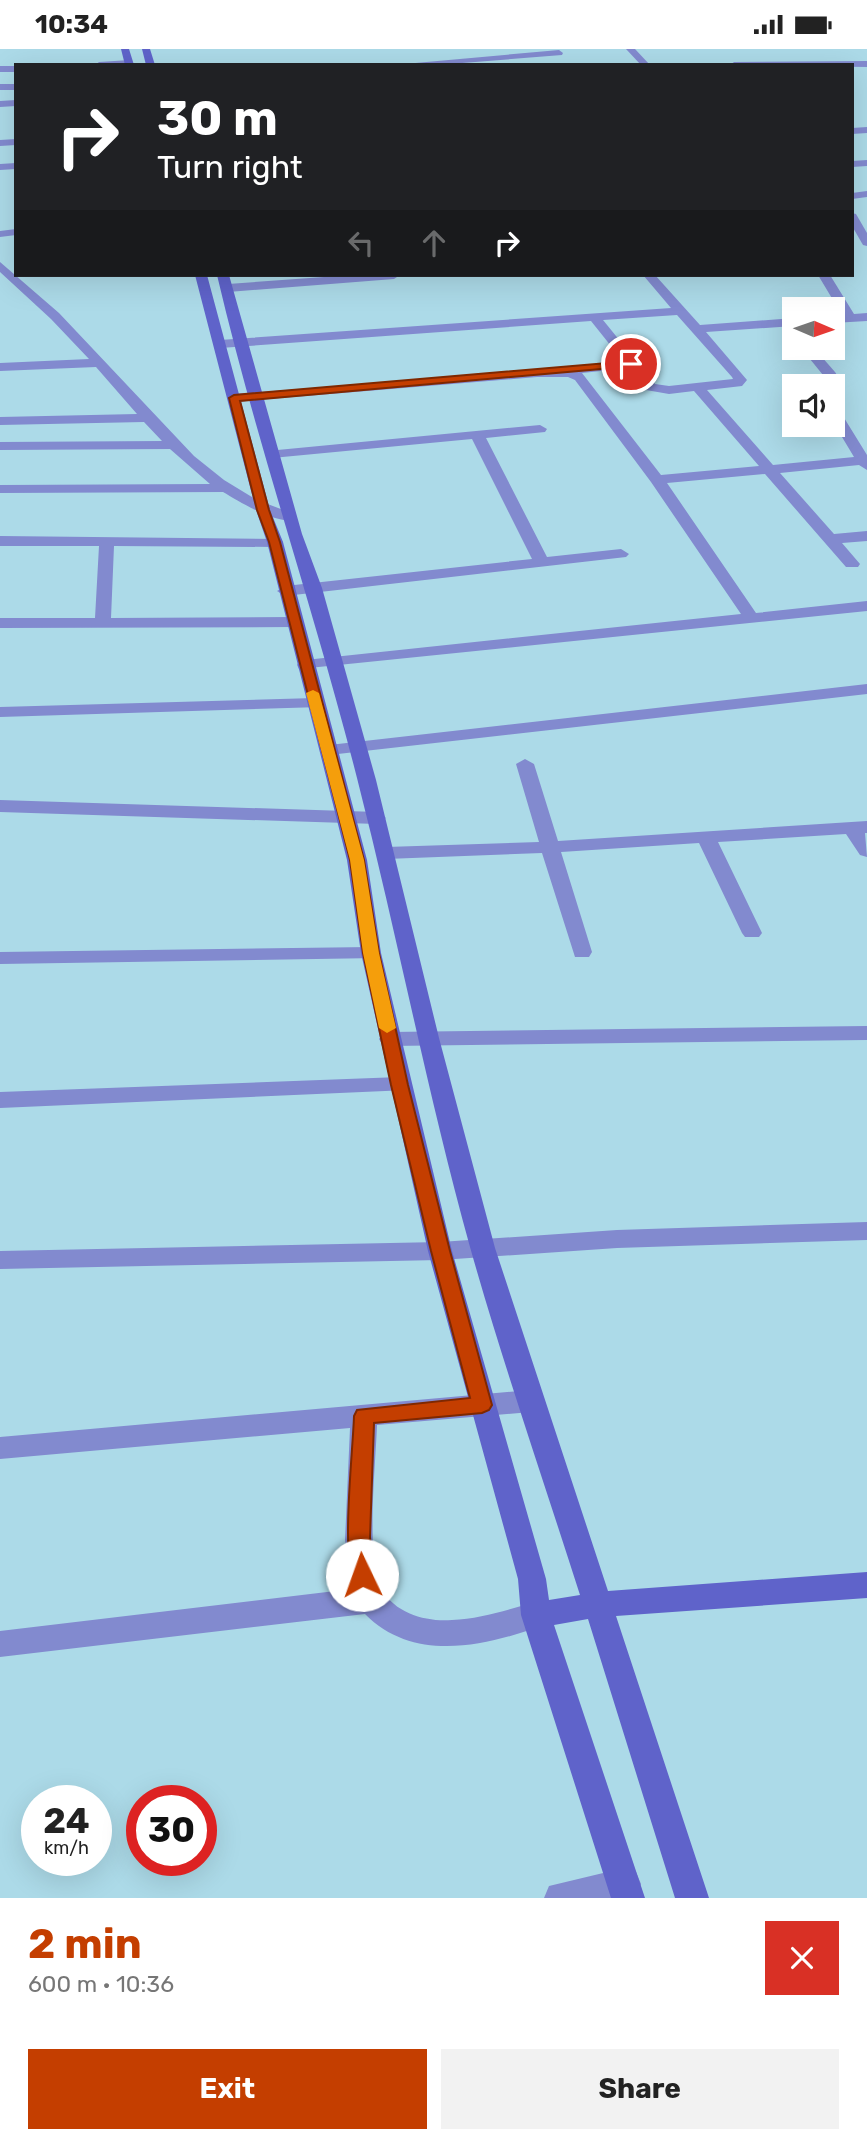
<!DOCTYPE html>
<html lang="en">
<head>
<meta charset="utf-8">
<style>
  body { margin:0; font-family:Rubik,sans-serif; background:#f2f2f2; color:#222; height:100vh; display:flex; flex-direction:column; font-size:26px; white-space:nowrap }
  * { box-sizing:border-box; margin:0 }
  p { font-size:23px; color:#767676 }
  .icon { flex:none; width:38px; height:38px; fill:none; stroke:currentColor; stroke-width:2; stroke-linecap:round; stroke-linejoin:round }
  .map { position:relative; height:1849px; overflow:hidden }
  .panel { display:flex; flex-direction:column; background:#fff; flex:1 }
  .panel>* { flex:none }
  .banner { position:absolute; left:14px; top:14px; width:840px; height:214px; border-radius:0px; box-shadow:0 7px 28px #0002; background:#202124; color:#fff; overflow:hidden }
  .needle { width:46px; rotate:92deg }
  .tools { position:absolute; left:782px; top:248px; display:grid; gap:14px }
  .tools a { display:grid; place-items:center; width:63px; height:63px; border-radius:0px; background:#fff; box-shadow:0 7px 28px #0002; font-size:35px }
  .speed { position:absolute; left:21px; top:1736px; display:flex; gap:14px; font-size:35px; font-weight:700; text-align:center }
  .speed>* { display:grid; place-content:center; width:91px; height:91px; border-radius:50%; background:#fff; box-shadow:0 7px 28px #0002; line-height:1 }
  .speed small { font-size:18px; font-weight:400 }
  .speed .limit { border:10px solid #d22; background:#fff; color:#111 }
  .pin { position:absolute; display:grid; place-items:center; width:60px; height:60px; color:#fff; margin:-30px; border:4px solid #fff; border-radius:50%; box-shadow:0 2px 7px #0007 }
  .me { position:absolute; width:77px; margin:-38px; rotate:357deg; stroke-linejoin:round; filter:drop-shadow(0 0 5px #0008) }
  .turn { display:flex; align-items:center; gap:24px; height:147px; padding:0 28px; font-size:32px }
  .turn .icon { width:91px; height:91px; stroke-width:2.5 }
  .turn b { display:block; font-size:49px; line-height:60px }
  .lanes { display:flex; align-items:center; height:66px; padding:0 28px; background:#0003; justify-content:center; gap:35px; direction:ltr }
  .lanes .off { opacity:.35 }
  .round { display:grid; place-items:center; flex:none; width:74px; height:74px; border-radius:0px; background:#f2f2f2 }
  .headline { display:flex; align-items:center; justify-content:space-between; height:119px; padding:0 28px }
  h1 { font-size:42px; font-weight:700; line-height:52px; color:#c43e00 }
  .cta { display:flex; gap:14px; margin-top:auto; padding:14px 28px }
  .cta a { flex:1; height:80px; border-radius:0px; background:#c43e00; color:#fff; font-size:28px; font-weight:700; line-height:80px; text-align:center }
  .cta a+a { background:#f2f2f2; color:#222 }
  .status { display:flex; justify-content:space-between; align-items:center; height:49px; padding:0 35px; background:#fff; direction:ltr }
  .status svg { height:19px; fill:currentColor }
  .map>svg:first-child { display:block }
  .lines { fill:none; stroke-linecap:round; stroke-linejoin:round }
  .street { fill:#828acf; fill-rule:evenodd }
  .secondary { fill:#5f63ca; fill-rule:evenodd }
  .route { fill:#c43e00; stroke:#7f2800; stroke-width:2 }
  .slow { fill:#f59e0b }
</style>
</head>
<body>
<div class="status"><b>10:34</b><svg viewBox="0 0 49 12"><path d="M0 12V9h3v3zM5 12V6h3v6zM10 12V3h3v9zM15 12V0h3v12zM26 1h20v11H26zM47 4h2v5h-2z"/></svg></div>
<div class="map">
<svg width="867" height="1849" viewBox="0 0 867 1849">
  <rect width="100%" height="100%" fill="#acdae8"/>
  <g class="lines">
    <g class="street">
      <polygon points="626,0 635,0 650,16 641,16"/>
      <polygon points="559,1 563,4 562,6 437,16 393,16"/>
      <polygon points="130,11 133,16 95,16 99,13"/>
      <polygon points="867,12 867,18 730,16 734,13"/>
      <rect x="0" y="17" width="16" height="6"/>
      <rect x="0" y="35" width="16" height="6"/>
      <polygon points="16,51 16,57 0,58 0,52"/>
      <polygon points="867,78 867,84 852,85 852,79"/>
      <polygon points="16,90 16,96 0,97 0,91"/>
      <polygon points="867,111 867,117 852,118 852,112"/>
      <polygon points="16,114 16,120 0,121 0,115"/>
      <polygon points="867,142 867,148 852,150 852,144"/>
      <polygon points="852,164 856,165 867,184 867,197 863,196 852,177"/>
      <polygon points="16,180 16,186 0,188 0,182"/>
      <path d="M0 213 59 264 194 407 224 431 257 451 294 465 296 468 294 471C276 475 240 453 223 443L0 444V436L210 435 170 400 0 401V393L162 392 144 373 0 376V368L137 365 96 318 0 322V314L89 310 51 270 0 223Z"/>
      <polygon points="352,226 400,226 394,230 228,243 222,239 228,235"/>
      <path d="M643 226H655L700 276 794 269V277L706 283 747 331 742 337 707 341 773 416 854 408 833 373V358L838 359 867 406V421L859 416 780 424 834 485 867 482V492L842 494 860 515 858 518H846L765 425 667 434 756 564 867 552V562L299 620 297 616 299 612 305 611 741 565 651 433 575 331 568 328H537L234 353 227 349 234 345 559 320 623 312 591 272 220 299 214 295 220 291 671 259ZM677 266 732 328 733 330 669 337 655 335 603 271ZM629 319 646 341 669 345 694 342 759 417 661 426 582 324Z"/>
      <polygon points="818,226 830,226 854,265 867,264 867,272 833,274 833,266 842,266"/>
      <polygon points="801,299 814,299 835,323 837,326 828,338 815,338 823,326"/>
      <polygon points="540,376 547,380 545,383 486,389 547,508 621,500 629,505 626,508 285,547 277,542 285,537 532,510 472,390 272,409 265,405 267,402"/>
      <polygon points="0,487 280,490 283,493 280,496 275,498 114,497 111,569 293,568 301,573 293,578 0,579 0,569 95,569 99,497 0,497"/>
      <polygon points="867,635 867,645 329,706 320,701 329,696"/>
      <polygon points="315,649 324,654 321,658 0,668 0,658"/>
      <polygon points="525,710 534,715 558,792 867,772 867,784 865,784 867,808 860,806 846,785 718,793 762,884 759,888 745,888 742,884 699,794 561,803 592,903 589,908 575,908 542,804 386,810 376,804 386,798 539,793 516,715"/>
      <polygon points="0,751 377,763 386,769 377,775 0,763"/>
      <polygon points="371,898 378,899 381,904 378,909 0,915 0,903"/>
      <polygon points="867,977 867,991 390,997 382,995 379,990 382,985 390,983"/>
      <polygon points="400,1028 408,1031 411,1036 408,1041 0,1059 0,1043"/>
      <polygon points="867,1173 867,1191 617,1199 440,1211 0,1220 0,1202 440,1193 617,1181"/>
      <path d="M531 1341 540 1344 544 1352 540 1360 531 1363 377 1376C376 1412 365 1514 382 1541 396 1565 427 1573 452 1571 481 1570 509 1560 536 1553L546 1557 551 1566 546 1575C488 1597 414 1615 365 1565L0 1608V1582L352 1540 345 1491 350 1379 0 1410V1388Z"/>
      <polygon points="624,1819 636,1823 641,1835 636,1847 630,1849 544,1849 549,1837"/>
    </g>
    <g class="secondary">
      <polygon points="121,0 129,0 134,16 125,16"/>
      <polygon points="142,0 150,0 155,16 146,16"/>
      <path d="M195 226H207L270 461 283 493 367 811 381 904 452 1202 546 1530 549 1551 580 1546C543 1430 503 1315 470 1198 427 1043 397 885 357 729 314 560 257 396 217 226H229L302 485 322 539 376 731 439 989 495 1199 608 1542 867 1523V1549L616 1567 709 1849H675L588 1570 554 1576 645 1849H611L521 1566 518 1530 428 1202 361 904 347 811 267 493 256 461Z"/>
    </g>
  </g>
  <path class="route" d="M631 312 636 315 635 317 240 352 269 461 280 493 364 811 379 904 408 1036 450 1202 492 1356 489 1361 482 1364 374 1374 370 1488 373 1526 369 1533 362 1536 354 1533C341 1506 353 1401 354 1367L357 1361 470 1349 431 1202 391 1036 363 904 350 811 269 493 257 461 229 349 234 346Z"/>
  <polygon class="slow" points="313,641 319,644 364,811 379,904 396,979 387,984 379,979 363,904 350,811 306,644"/>
</svg>
<div class="tools">
<a><svg class="needle" viewBox="-14 -14 28 28"><path d="M0-13l5 13h-10z" fill="#e53935"/><path d="M0 13l5-13h-10z" fill="#767676"/></svg></a>
<a><svg class="icon" aria-label="sound" viewBox="0 0 24 24"><path d="M4 9h4l5-4v14l-5-4H4zM17 9q2 3 0 6"/></svg></a>
</div>
<div class="speed"><div>24<small>km/h</small></div><div class="limit">30</div></div>
<div class="pin" style="left:631px;top:315px;background:#d93025"><svg class="icon" aria-label="arrive" viewBox="0 0 24 24"><path d="M6 21V4h12l-3 4 3 4H6"/></svg></div>
<svg class="me" style="left:362px;top:1526px" viewBox="-20 -20 40 40"><circle r="19" fill="#fff"/><path d="M0-13L10 11 0 6-10 11z" fill="#c43e00"/></svg>
<div class="banner">
<div class="turn"><svg class="icon" aria-label="right" viewBox="0 0 24 24"><path d="M7 20v-9h11M14 6l5 5-5 5"/></svg><div><b>30 m</b>Turn right</div></div>
<div class="lanes"><svg class="icon off" aria-label="left" viewBox="0 0 24 24"><path d="M17 20v-9H6M10 6l-5 5 5 5"/></svg><svg class="icon off" aria-label="ahead" viewBox="0 0 24 24"><path d="M12 20V5M6 11l6-6 6 6"/></svg><svg class="icon" aria-label="right" viewBox="0 0 24 24"><path d="M7 20v-9h11M14 6l5 5-5 5"/></svg></div>
</div>
</div>
<section class="panel">
<div class="headline"><div><h1>2 min</h1><p>600 m · 10:36</p></div><a class="round" style="background:#d93025;color:#fff"><svg class="icon" aria-label="close" viewBox="0 0 24 24"><path d="M6 6l12 12M18 6L6 18"/></svg></a></div>
<div class="cta"><a>Exit</a><a>Share</a></div>
</section>
</body>
</html>
